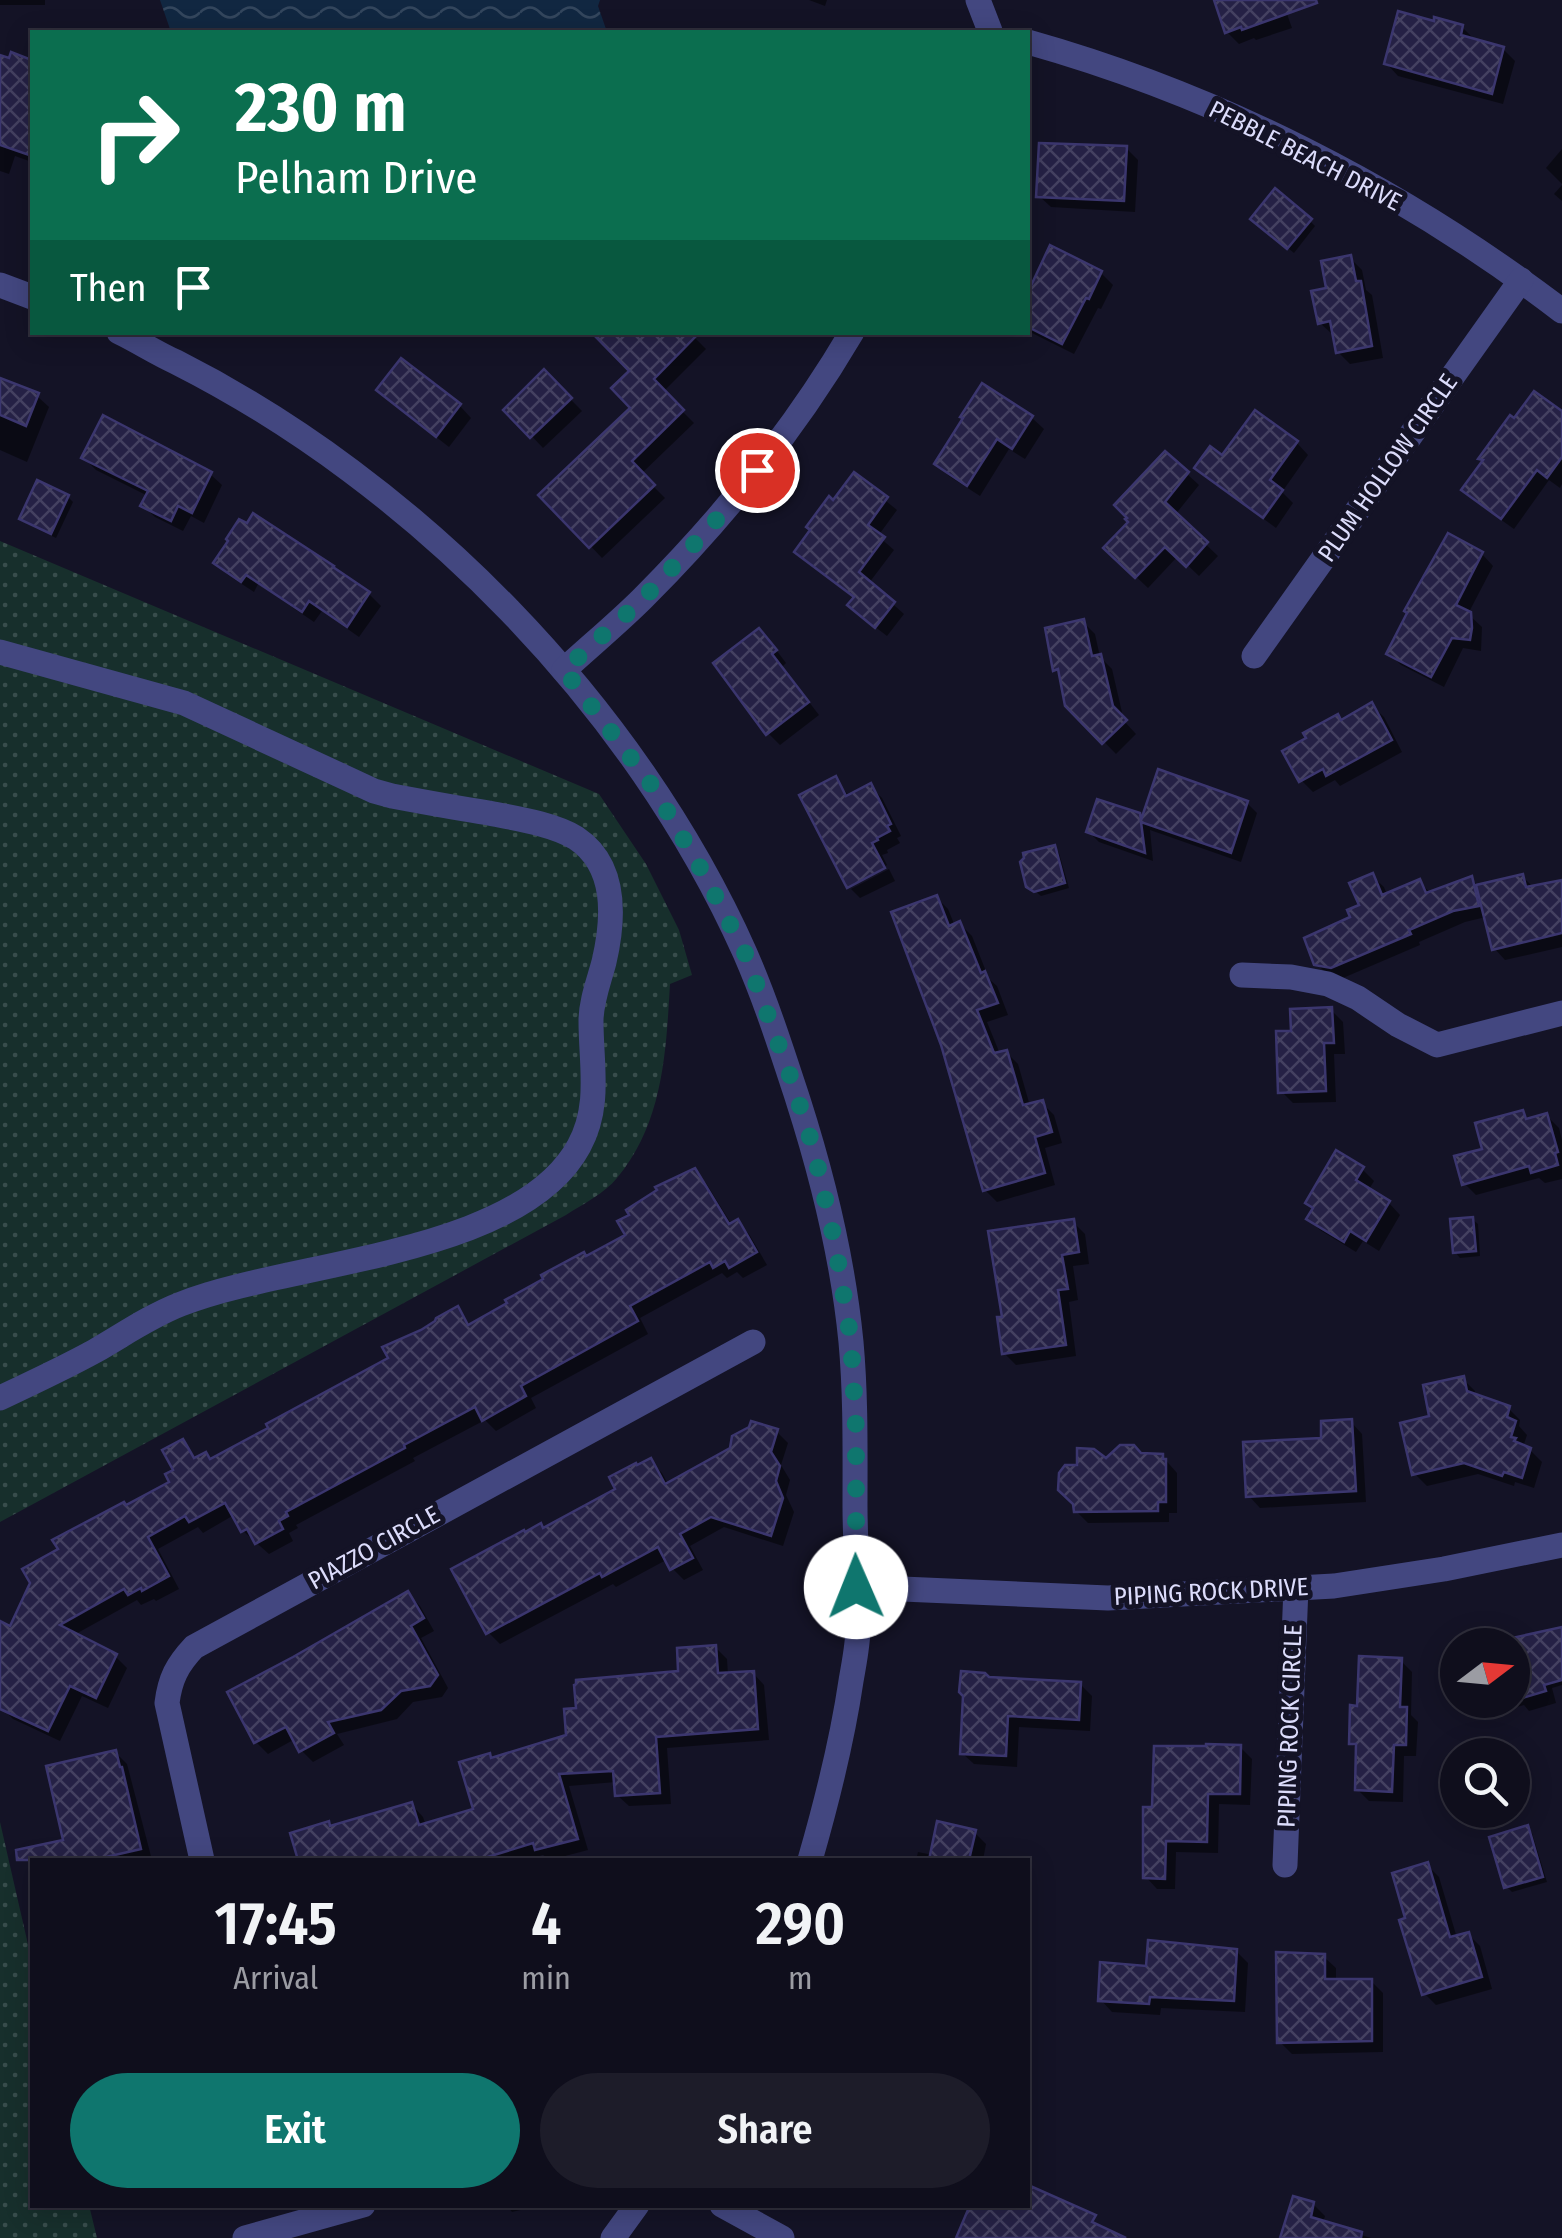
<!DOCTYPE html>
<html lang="en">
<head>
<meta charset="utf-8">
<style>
  body { margin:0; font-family:"Fira Sans Condensed",sans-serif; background:#1d1c29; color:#f1f3f6; height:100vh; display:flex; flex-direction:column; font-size:38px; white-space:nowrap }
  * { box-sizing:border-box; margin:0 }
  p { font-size:32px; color:#9b9ca3 }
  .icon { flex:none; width:55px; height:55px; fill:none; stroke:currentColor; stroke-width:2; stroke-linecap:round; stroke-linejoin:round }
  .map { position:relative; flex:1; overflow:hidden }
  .details { position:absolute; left:30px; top:1858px; width:1000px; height:350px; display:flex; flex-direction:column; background:#0f0e1c; border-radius:0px; box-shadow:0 5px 25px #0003,0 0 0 2px #2f2e3b }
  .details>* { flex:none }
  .hud { position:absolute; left:30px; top:30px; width:1000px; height:305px; border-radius:0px; box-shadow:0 5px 25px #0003,0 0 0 2px #2f2e3b; background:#0b6e4f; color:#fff; overflow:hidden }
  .needle { width:65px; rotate:74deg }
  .fabs { position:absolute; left:1440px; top:1628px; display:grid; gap:20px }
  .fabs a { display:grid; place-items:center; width:90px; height:90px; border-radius:50%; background:#0f0e1c; box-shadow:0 5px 25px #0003,0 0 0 2px #2f2e3b; font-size:50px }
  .pin { position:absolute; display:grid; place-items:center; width:85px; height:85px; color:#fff; margin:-42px; border:5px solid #fff; border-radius:50%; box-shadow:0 2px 10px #0007 }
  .me { position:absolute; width:110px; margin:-55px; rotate:359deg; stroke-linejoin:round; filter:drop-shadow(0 0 8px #0008) }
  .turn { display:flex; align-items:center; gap:35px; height:210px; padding:0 40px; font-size:45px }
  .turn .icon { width:130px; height:130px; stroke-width:2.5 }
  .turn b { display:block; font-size:70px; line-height:85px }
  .then { display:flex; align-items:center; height:95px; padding:0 40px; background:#0003; gap:20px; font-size:38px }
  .eta { display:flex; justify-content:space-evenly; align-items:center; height:170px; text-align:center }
  .eta b { font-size:60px; font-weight:600; line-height:70px }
  .button { display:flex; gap:20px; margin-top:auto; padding:20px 40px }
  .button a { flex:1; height:115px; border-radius:60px; background:#0f766e; color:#fff; font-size:40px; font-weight:600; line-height:115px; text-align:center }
  .button a+a { background:#1d1c29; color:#f1f3f6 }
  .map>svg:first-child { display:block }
  .green { fill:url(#green-dots) }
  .water { fill:url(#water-waves) }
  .shadow { fill:#0007 }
  .building { fill:url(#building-cross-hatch); stroke:#3b366e; stroke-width:2.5 }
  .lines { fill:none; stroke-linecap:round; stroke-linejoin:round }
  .minor { stroke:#434780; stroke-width:25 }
  .route { stroke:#0f766e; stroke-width:18; stroke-dasharray:0 32.4 }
  .labels { text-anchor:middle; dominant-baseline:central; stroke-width:10; stroke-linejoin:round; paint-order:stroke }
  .street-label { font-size:25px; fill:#dcdcfb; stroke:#141326 }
</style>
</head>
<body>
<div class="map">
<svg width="1562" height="2238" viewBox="0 0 1562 2238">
  <defs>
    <pattern id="green-dots" width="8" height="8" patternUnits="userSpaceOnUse" patternTransform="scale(2.5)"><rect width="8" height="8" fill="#172f2c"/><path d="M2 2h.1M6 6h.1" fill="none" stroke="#384d4c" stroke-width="1.8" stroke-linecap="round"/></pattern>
    <pattern id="water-waves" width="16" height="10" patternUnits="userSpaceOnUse" patternTransform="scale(2.5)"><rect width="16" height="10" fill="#112741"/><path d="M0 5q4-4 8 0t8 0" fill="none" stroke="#33465d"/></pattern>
    <pattern id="building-cross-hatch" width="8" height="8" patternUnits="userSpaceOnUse" patternTransform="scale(2.5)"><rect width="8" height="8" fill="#252145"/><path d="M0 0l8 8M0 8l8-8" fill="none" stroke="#444161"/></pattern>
  </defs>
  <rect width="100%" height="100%" fill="#141326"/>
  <g class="green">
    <path d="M0 541 599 794 646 864 679 930 692 975 670 984C666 1053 663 1123 617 1178 605 1193 583 1204 566 1215L0 1522Z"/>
    <polygon points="0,1822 32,1962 32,2205 89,2205 97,2238 0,2238"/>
  </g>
  <polygon class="water" points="160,0 600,0 598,6 607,32 171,32"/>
  <g class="shadow">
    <rect x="0" y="0" width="45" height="5"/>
    <polygon points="809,0 827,0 825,6"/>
    <polygon points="1216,0 1282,0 1292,28 1256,40 1254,38 1239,44 1227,32"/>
    <polygon points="1462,27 1474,39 1503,49 1515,61 1503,104 1398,76 1387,64"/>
    <polygon points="13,56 32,62 32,162 15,156 9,174 0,171 0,57 11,61"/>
    <polygon points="1126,148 1138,160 1135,212 1051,207 1039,196"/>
    <polygon points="1562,149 1562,184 1546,168"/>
    <polygon points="1562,185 1562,201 1554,194"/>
    <polygon points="1310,221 1315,226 1294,253 1258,224"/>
    <polygon points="1350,258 1362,270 1366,290 1372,295 1383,358 1350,364 1338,352 1335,334 1332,334 1320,323 1329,290"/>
    <polygon points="1101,273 1113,285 1101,309 1098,308 1074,354 1028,331 1028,295"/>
    <polygon points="689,332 706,349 663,392 694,423 641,474 665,498 602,558 542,495 633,408 614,388"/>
    <polygon points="402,362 460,406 471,418 449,447 391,402"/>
    <polygon points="544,372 582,411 543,448 507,410"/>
    <polygon points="0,380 37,396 49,407 27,462 0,450"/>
    <polygon points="1256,413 1297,443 1308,455 1282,492 1293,503 1276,528 1209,479 1197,468 1222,459"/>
    <polygon points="1562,415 1562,484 1560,488 1549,480 1514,529 1476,502 1464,490 1484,462 1481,459"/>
    <polygon points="1032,418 1044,429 1025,459 1009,449 980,496 949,476 937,464"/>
    <polygon points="84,458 210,474 222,485 204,523 191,516 183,531 155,517 143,506 148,496 96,470"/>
    <polygon points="1187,474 1199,485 1175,515 1218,556 1199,576 1178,556 1148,588 1106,548"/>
    <polygon points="854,475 897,510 878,536 894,550 869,583 904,614 887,636 861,616 856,598 808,562 797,552"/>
    <polygon points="68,497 73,502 56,538 27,524 22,519"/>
    <polygon points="1482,554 1493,566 1468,614 1482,627 1481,651 1463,648 1444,687 1401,665 1389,653"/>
    <polygon points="216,563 340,574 369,594 381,606 359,637 322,611 314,622 258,584 254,592 228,575"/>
    <polygon points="1083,622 1095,634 1100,657 1112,669 1124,721 1136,734 1116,754 1068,705 1061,675 1056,669"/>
    <polygon points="771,643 786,663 782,667 819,715 780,745 768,733"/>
    <polygon points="1372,706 1384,717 1402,752 1340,786 1335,780 1313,792 1301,780 1342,722"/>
    <polygon points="835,779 850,797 870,786 882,798 901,836 897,838 900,843 887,850 888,853 882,855 887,865 849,884 849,887 802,796"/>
    <polygon points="1247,803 1257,813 1241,862 1150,830 1153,861 1099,842 1089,832 1138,815 1143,820"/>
    <polygon points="1054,847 1059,853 1069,888 1041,896 1035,891"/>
    <polygon points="889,869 895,881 860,898 851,889"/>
    <polygon points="1372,876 1384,887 1387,895 1419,882 1432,894 1471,879 1480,887 1522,876 1534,888 1562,881 1562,947 1505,960 1494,948 1486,917 1465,922 1419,942 1420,945 1343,978 1328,975 1316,963 1362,906"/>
    <polygon points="936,897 948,909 955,926 960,924 972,936 989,979 997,986 1008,1015 987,1022 1000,1054 1006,1052 1018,1064 1030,1106 1042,1103 1054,1115 1062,1143 1045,1148 1055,1185 997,1202 985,1190"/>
    <polygon points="1331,1010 1343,1022 1345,1054 1334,1054 1336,1102 1293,1103 1281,1091 1293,1034"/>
    <polygon points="1523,1113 1530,1120 1547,1116 1559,1128 1562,1140 1562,1179 1545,1183 1539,1178 1476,1195 1464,1183 1485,1150"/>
    <polygon points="1362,1169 1374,1181 1368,1191 1389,1203 1400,1215 1379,1251 1363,1241 1356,1252 1320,1230 1309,1219"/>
    <polygon points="694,1171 706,1183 732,1225 737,1222 749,1234 767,1265 743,1278 737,1272 727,1278 722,1273 640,1318 648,1334 531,1398 536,1408 496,1431 485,1420 413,1458 415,1461 296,1525 298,1528 289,1533 293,1541 269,1554 243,1531 234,1515 203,1533 198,1527 158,1549 179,1589 156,1601 154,1599 141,1605 137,1600 74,1635 115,1656 127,1668 108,1708 82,1696 60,1741 13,1719 1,1707 0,1624 11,1629 127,1508 172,1483 183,1442 197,1459 211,1461 391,1360 422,1333 457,1309 471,1326 586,1258 629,1236"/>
    <polygon points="1472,1219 1478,1224 1480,1256 1460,1258 1455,1252"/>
    <polygon points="1073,1222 1085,1234 1089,1264 1073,1266 1078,1300 1069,1302 1076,1356 1016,1365 1004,1353 1005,1319"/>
    <polygon points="1463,1379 1475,1391 1476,1397 1508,1408 1520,1420 1519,1426 1527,1435 1523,1447 1530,1450 1542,1462 1534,1488 1515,1482 1514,1486 1478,1474 1427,1486 1415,1474 1432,1418"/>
    <polygon points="1351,1422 1362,1434 1366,1502 1260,1508 1249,1496"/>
    <polygon points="776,1431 788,1443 781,1465 790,1480 786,1495 794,1512 783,1546 724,1527 690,1546 703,1570 684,1580 672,1568 668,1559 616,1587 613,1584 500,1644 488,1632 544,1530 619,1490 650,1461 662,1473 668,1484"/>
    <polygon points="1141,1456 1162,1456 1177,1473 1177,1513 1169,1513 1169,1522 1088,1523 1076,1511 1079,1468"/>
    <polygon points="408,1594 420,1606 434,1631 421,1638 448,1688 442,1697 413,1702 397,1719 337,1734 344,1745 313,1762 301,1750 295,1739 268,1754 256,1742 230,1693"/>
    <polygon points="1562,1629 1562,1685 1552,1688 1556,1703 1529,1711 1524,1705 1482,1717 1470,1706 1469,1700 1512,1700 1512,1645 1496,1645 1535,1634"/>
    <polygon points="715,1647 727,1659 728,1675 753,1673 764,1685 769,1740 667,1748 671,1804 629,1806 617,1795 616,1782 569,1786 588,1850 550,1860 543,1855 526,1860 301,1860 332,1828 412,1805 423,1817 426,1826 476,1811 489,1756 493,1760 569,1737 578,1710 681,1674"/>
    <polygon points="1400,1660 1412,1672 1411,1715 1418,1722 1416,1756 1404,1756 1403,1802 1369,1801 1357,1789 1359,1750 1351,1743 1359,1708"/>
    <polygon points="988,1679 1080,1684 1092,1696 1090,1731 1019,1727 1017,1767 974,1764 962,1753"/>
    <polygon points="1240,1747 1252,1759 1250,1805 1219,1804 1218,1853 1176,1852 1175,1889 1157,1889 1146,1877 1154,1809"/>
    <polygon points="115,1752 127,1764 152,1860 52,1860 66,1842"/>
    <polygon points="1527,1828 1532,1833 1547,1882 1512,1892 1507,1887"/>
    <polygon points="974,1832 986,1844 983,1860 916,1860 918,1852 933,1855"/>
    <polygon points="1427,1865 1439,1877 1457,1938 1468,1934 1480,1946 1492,1989 1436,2005 1424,1993 1408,1920"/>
    <polygon points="1236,1951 1248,1963 1245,2012 1161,2008 1160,2015 1112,2012 1101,2000 1149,1968"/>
    <polygon points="1324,1957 1336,1968 1336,1981 1371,1981 1383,1993 1383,2052 1292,2054 1280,2042"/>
    <polygon points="1313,2204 1325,2216 1323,2223 1371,2238 1283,2238"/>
    <polygon points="506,2205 538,2205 538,2206 512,2212"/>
  </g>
  <g class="building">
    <polygon points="1214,0 1316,0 1317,3 1242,30 1241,27 1225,33"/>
    <polygon points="1398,11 1434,21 1434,17 1463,25 1461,35 1504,47 1492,94 1384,64"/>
    <polygon points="11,52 32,60 32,156 0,145 0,55 9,58"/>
    <polygon points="1039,143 1127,146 1124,201 1036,197"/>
    <polygon points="1275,188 1312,219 1287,249 1250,219"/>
    <polygon points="1050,245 1102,271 1089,299 1086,298 1062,344 1028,327 1028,292"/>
    <polygon points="1351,255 1356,281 1361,281 1372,346 1336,353 1330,321 1318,324 1311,291 1326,288 1321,261"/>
    <polygon points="591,332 700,332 654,379 684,410 632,461 655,485 589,548 538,495 630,408 611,388 629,371"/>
    <polygon points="401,358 461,404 436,437 376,390"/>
    <polygon points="544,369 572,398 530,438 503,410"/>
    <polygon points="0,378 39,393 26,426 0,415"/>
    <polygon points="982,383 1033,416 1012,449 997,439 967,486 934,464 963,418 960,417"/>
    <polygon points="1534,391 1562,411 1562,457 1547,478 1537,470 1501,519 1461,490 1483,460 1478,459 1510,415 1514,418"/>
    <polygon points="1255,410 1298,441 1270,480 1283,490 1263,518 1194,468 1210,446 1222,455"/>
    <polygon points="103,415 212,472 192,513 178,506 171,521 140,506 148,491 81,458"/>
    <polygon points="1165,451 1189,472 1165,502 1208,542 1186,567 1165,547 1135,578 1103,548 1128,522 1125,519 1127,518 1114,505"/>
    <polygon points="854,472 888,497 868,525 885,537 859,572 895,602 875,628 847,605 854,597 794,552 810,530 806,527 829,496 833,500"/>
    <polygon points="37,480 69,495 51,534 19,519"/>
    <polygon points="253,513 334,566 333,567 370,592 347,627 309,601 302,612 246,575 241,582 213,563 228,541 226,539 239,519 247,523"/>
    <polygon points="1448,533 1483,552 1456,605 1471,612 1472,628 1470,640 1452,638 1431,677 1386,654 1407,613 1404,611"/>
    <polygon points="1084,619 1092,656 1101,654 1113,706 1127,720 1102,744 1065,706 1058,669 1053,671 1045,628"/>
    <polygon points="759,628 777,650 772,654 809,702 766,735 713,663"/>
    <polygon points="1372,702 1392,740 1326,776 1323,769 1299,782 1282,751 1306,738 1303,733 1338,714 1341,720"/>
    <polygon points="1158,769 1248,801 1231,853 1141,822 1145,853 1086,832 1097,799 1140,813 1141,820"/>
    <polygon points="836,776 846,796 871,783 891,824 887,826 890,831 877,838 878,840 872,843 885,868 847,888 799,795"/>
    <polygon points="1055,845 1065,883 1034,892 1026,887 1020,862 1024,858 1023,853"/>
    <polygon points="1373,873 1382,895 1420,879 1426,893 1472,876 1479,906 1453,911 1409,930 1411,934 1331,968 1314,965 1304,938 1350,917 1347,910 1359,905 1349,883"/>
    <polygon points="1523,874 1526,887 1562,880 1562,933 1492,950 1476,885"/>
    <polygon points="937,895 949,926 960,921 981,973 985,971 998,1003 977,1010 994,1053 1007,1050 1023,1105 1043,1100 1052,1132 1035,1137 1045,1173 983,1191 941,1045 891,912"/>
    <polygon points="1332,1007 1334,1043 1324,1043 1326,1091 1278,1093 1276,1031 1291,1031 1290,1009"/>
    <polygon points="1523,1110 1526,1119 1547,1113 1558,1152 1555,1153 1558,1165 1531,1173 1529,1166 1462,1185 1454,1156 1482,1149 1475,1123"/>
    <polygon points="1336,1150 1364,1167 1356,1180 1390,1201 1366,1241 1350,1231 1344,1242 1306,1219 1313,1208 1305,1203"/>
    <polygon points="695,1168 729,1224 738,1219 757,1252 729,1268 725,1261 713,1268 710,1262 630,1306 638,1321 521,1386 526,1396 482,1421 475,1407 404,1445 405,1448 286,1512 288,1516 279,1521 283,1529 255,1544 247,1529 241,1532 225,1503 189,1522 185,1516 148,1537 169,1576 142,1591 141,1588 128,1595 124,1589 60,1625 117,1654 96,1698 70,1686 48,1731 0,1709 0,1621 10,1626 30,1583 22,1569 58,1549 52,1540 124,1502 126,1505 169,1482 165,1474 173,1470 162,1450 183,1439 194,1458 206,1452 210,1459 268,1428 266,1424 388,1358 382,1347 421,1330 435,1321 436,1318 458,1306 468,1325 507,1303 505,1300 543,1279 541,1275 584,1252 586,1256 625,1235 617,1221 629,1215 626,1210 657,1190 655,1187"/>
    <polygon points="1473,1217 1476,1251 1453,1253 1450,1219"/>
    <polygon points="1074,1219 1079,1252 1062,1255 1068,1289 1058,1290 1066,1345 1002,1354 997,1317 1002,1317 988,1231"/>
    <polygon points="1464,1376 1467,1391 1510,1406 1507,1417 1516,1421 1511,1437 1516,1438 1514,1441 1531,1448 1522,1478 1504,1472 1502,1476 1464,1463 1412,1475 1400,1423 1429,1416 1423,1385"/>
    <polygon points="1352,1419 1356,1491 1246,1497 1243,1442 1321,1438 1321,1421"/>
    <polygon points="751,1421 778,1429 771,1452 780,1466 776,1481 783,1498 771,1536 711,1517 680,1534 693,1558 670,1570 658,1547 602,1577 600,1573 486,1634 451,1569 524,1530 525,1532 541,1523 543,1528 615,1489 609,1477 636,1463 637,1465 651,1458 665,1484 730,1448 732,1436 749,1427"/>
    <polygon points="1120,1445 1134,1445 1141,1453 1163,1454 1163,1459 1166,1459 1166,1502 1158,1502 1158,1511 1074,1512 1073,1504 1058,1490 1059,1473 1065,1465 1077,1465 1077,1448 1094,1449 1106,1458"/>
    <polygon points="408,1591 424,1618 411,1626 438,1675 430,1686 401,1691 381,1710 328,1722 334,1733 299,1752 286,1727 254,1743 227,1692 293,1657"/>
    <polygon points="1562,1627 1562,1680 1544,1685 1546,1691 1512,1701 1512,1638"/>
    <polygon points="716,1645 718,1673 754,1671 758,1729 656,1737 660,1793 615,1796 613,1771 559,1774 578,1839 535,1850 533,1843 478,1860 298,1860 290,1833 329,1821 330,1826 412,1802 419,1825 473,1809 459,1762 490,1753 491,1758 566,1735 564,1709 576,1708 574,1685 576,1684 576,1680 678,1671 677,1648"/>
    <polygon points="1359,1656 1402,1658 1400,1707 1407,1707 1406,1745 1394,1745 1392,1792 1355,1790 1356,1744 1349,1744 1350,1705 1357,1706"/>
    <polygon points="961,1671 985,1673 989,1677 1081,1682 1079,1720 1008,1716 1006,1756 960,1754 963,1696 959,1692"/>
    <polygon points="1206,1744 1241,1745 1240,1794 1208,1794 1207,1842 1166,1841 1165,1879 1143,1878 1143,1807 1152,1807 1154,1746 1206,1746"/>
    <polygon points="116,1750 120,1767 122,1767 141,1849 93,1860 17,1860 16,1850 63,1840 46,1766"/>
    <polygon points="937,1821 976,1830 969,1860 929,1860"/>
    <polygon points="1528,1825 1543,1877 1504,1888 1489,1837"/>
    <polygon points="1428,1862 1450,1937 1469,1932 1482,1977 1422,1995 1399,1920 1405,1918 1392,1873"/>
    <polygon points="1148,1940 1237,1949 1234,2001 1150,1997 1149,2004 1098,2001 1100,1962 1146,1966"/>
    <polygon points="1276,1952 1325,1954 1325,1979 1372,1979 1372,2041 1277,2043"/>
    <polygon points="1028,2185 1096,2215 1092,2222 1126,2238 956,2238 970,2205 1028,2205"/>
    <polygon points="1293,2196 1314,2202 1311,2217 1362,2232 1361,2238 1280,2238"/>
  </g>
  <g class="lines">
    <g class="minor">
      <polyline points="978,0 990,31"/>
      <path d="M1028 42C1220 96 1404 190 1562 311"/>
      <polyline points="0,285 32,297"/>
      <path d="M119 332C138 341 156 353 176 362 417 484 634 705 745 953 766 1001 782 1051 798 1100 823 1178 843 1260 851 1342 856 1397 855 1452 855 1507 855 1547 859 1587 858 1627 858 1645 854 1663 851 1681 842 1742 827 1801 810 1860"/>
      <path d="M0 652 184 703 374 791 392 796C424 802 456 808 489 813 514 818 554 824 576 838 618 866 614 919 604 962 599 981 591 1001 591 1021 591 1065 601 1106 579 1146 520 1256 289 1261 181 1304 150 1316 123 1335 95 1351 64 1368 32 1383 0 1398"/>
      <polyline points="1254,656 1521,280"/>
      <path d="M564 670C590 646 618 623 643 598 723 518 795 429 852 332"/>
      <polyline points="1242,975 1291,977 1328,984 1358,998 1398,1025 1437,1045 1562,1013"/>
      <polyline points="856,1587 1108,1598 1334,1586 1444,1569 1562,1545"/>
      <path d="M202 1860 167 1703C170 1679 177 1665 194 1647L753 1342"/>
      <polyline points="1285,1865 1296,1587"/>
      <polyline points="722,2205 782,2238"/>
      <polyline points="245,2238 363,2205"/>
      <polyline points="613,2238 637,2205"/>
    </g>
  </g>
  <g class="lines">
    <polyline class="route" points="757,470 712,525 642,600 564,670 653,787 705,876 745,953 792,1081 814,1150 835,1243 851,1340 856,1429 856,1587"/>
  </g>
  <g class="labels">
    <g class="street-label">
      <text transform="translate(1305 156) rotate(27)">PEBBLE BEACH DRIVE</text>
      <text transform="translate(1388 468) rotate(-55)">PLUM HOLLOW CIRCLE</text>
      <text transform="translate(374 1548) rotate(-29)">PIAZZO CIRCLE</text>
      <text transform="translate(1211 1592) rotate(-3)">PIPING ROCK DRIVE</text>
      <text transform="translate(1290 1726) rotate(-88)">PIPING ROCK CIRCLE</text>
    </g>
  </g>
</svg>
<div class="fabs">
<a><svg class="needle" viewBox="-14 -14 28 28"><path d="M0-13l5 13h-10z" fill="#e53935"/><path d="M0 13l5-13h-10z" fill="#9b9ca3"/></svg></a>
<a><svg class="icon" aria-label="search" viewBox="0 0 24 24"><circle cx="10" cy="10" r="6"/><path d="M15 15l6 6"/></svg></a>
</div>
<div class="pin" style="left:757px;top:470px;background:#d93025"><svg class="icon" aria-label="arrive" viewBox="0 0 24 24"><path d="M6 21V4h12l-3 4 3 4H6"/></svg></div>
<svg class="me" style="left:856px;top:1587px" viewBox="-20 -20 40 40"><circle r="19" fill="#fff"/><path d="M0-13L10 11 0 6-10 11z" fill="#0f766e"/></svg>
<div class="hud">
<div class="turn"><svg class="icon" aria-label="right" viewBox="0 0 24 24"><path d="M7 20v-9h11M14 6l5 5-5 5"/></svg><div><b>230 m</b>Pelham Drive</div></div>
<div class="then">Then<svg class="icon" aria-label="arrive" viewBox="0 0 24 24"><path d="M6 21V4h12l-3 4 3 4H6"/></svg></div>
</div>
<section class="details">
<div class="eta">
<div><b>17:45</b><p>Arrival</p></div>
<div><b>4</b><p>min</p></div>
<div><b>290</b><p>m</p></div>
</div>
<div class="button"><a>Exit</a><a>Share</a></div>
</section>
</div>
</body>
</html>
